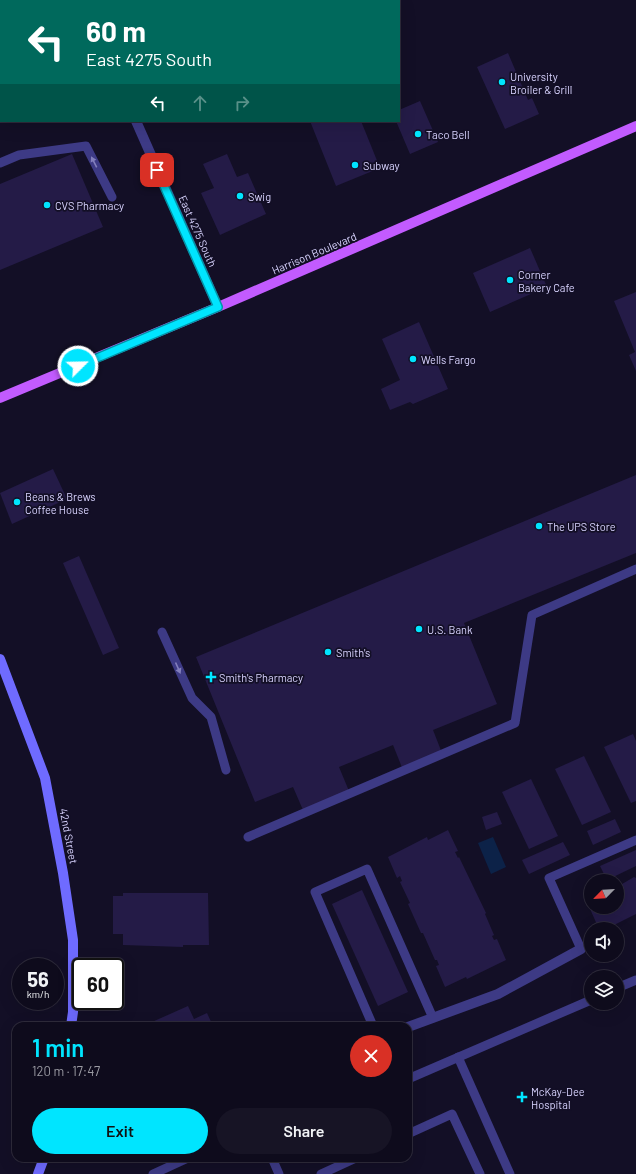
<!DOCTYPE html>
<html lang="en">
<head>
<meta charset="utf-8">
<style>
  body { margin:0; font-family:Barlow,sans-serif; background:#171425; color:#f1f3f6; height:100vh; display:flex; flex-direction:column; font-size:15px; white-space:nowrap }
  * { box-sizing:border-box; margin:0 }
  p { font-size:13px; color:#9b9ba3 }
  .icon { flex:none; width:22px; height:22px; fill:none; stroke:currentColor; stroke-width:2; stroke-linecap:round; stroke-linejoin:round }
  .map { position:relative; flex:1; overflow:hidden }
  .drawer { position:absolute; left:12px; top:1022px; width:400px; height:140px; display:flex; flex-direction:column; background:#0e0b1c; border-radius:12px; box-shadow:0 4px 16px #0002,0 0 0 1px #2e2b3b }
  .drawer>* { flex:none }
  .guide { position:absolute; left:0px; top:0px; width:400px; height:122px; box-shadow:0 4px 16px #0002,0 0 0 1px #2e2b3b; background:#00695c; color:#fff; overflow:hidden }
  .needle { width:26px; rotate:246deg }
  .buttons { position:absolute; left:584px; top:874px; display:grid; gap:8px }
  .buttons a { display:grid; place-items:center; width:40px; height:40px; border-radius:50%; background:#0e0b1c; box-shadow:0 4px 16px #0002,0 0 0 1px #2e2b3b; font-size:20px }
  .speed { position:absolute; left:12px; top:958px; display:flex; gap:8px; font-size:20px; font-weight:700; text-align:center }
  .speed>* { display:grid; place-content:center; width:52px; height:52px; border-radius:50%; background:#0e0b1c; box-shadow:0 4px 16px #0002,0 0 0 1px #2e2b3b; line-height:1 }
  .speed small { font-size:10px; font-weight:400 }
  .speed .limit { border:2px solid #111; border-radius:6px; background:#fff; color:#111 }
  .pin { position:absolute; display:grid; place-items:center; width:34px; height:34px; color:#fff; margin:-17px; border-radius:8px; box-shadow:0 2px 6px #0006 }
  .me { position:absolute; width:44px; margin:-22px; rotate:67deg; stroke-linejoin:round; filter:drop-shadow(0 0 3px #0008) }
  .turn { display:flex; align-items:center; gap:14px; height:84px; padding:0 20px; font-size:18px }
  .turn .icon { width:52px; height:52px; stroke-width:2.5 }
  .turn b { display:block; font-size:28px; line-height:34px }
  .lanes { display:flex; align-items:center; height:38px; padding:0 20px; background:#0003; justify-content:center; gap:20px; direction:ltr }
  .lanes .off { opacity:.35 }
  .round { display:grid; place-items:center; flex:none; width:42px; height:42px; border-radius:21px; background:#171425 }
  .overview { display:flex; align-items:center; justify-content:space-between; height:68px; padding:0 20px }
  h1 { font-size:24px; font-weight:600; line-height:30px; color:#00e5ff }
  .action { display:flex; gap:8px; margin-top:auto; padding:8px 20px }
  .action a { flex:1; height:46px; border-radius:24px; background:#00e5ff; color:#111; font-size:16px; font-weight:600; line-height:46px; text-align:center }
  .action a+a { background:#171425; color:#f1f3f6 }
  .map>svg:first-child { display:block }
  .water { fill:#0c2248 }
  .building { fill:#241b47 }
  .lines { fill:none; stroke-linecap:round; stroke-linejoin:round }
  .lane { stroke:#3d3a85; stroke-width:9 }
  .street { stroke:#3d3a85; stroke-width:10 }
  .secondary { stroke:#6f6bff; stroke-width:10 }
  .primary { stroke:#c25bff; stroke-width:10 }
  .oneway { fill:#837fbc }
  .route-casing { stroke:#0095a6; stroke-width:10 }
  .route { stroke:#00e5ff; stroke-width:7 }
  .poi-dot { fill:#00e5ff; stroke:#130f26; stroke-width:1.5 }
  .labels { text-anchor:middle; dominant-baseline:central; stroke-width:3.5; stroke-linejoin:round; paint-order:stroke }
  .poi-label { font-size:11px; fill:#d9d4ff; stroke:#130f26; text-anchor:start }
  .street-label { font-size:11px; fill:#d9d4ff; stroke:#130f26 }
</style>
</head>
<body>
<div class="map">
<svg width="636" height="1174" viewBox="0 0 636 1174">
  <rect width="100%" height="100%" fill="#130f26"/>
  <polygon class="water" points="493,837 506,867 491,874 478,843"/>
  <g class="building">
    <polygon points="508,53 528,100 532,98 539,114 505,129 477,67"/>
    <polygon points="420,101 438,142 410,154 396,121 399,121 399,110"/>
    <polygon points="310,121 361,121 380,168 336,186"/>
    <polygon points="72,154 103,227 0,270 0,184"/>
    <polygon points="227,154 237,177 248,173 266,214 220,235 201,193 214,188 203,164"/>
    <polygon points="530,248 547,287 490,312 473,273"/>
    <polygon points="636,292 636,371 629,355 635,352 614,301"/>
    <polygon points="419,322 448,389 413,404 410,402 390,410 381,389 400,380 382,339"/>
    <polygon points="53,469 67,499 12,524 0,493"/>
    <polygon points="636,475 636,553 464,623 497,704 433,730 442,753 403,770 393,745 339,767 349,791 303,810 293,787 255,802 196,657"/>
    <polygon points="79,556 119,648 103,655 63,563"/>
    <polygon points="633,734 636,741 636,801 631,803 604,747"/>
    <polygon points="584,756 611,812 582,825 555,769"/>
    <polygon points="531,779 558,836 529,849 502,792"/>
    <polygon points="497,812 502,824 486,830 482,817"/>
    <polygon points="615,819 621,832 593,845 587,831"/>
    <polygon points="448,830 458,851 455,852 458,858 459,857 486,913 485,914 494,935 492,936 494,940 497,939 506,960 467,979 466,977 445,987 436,966 439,965 437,960 435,960 423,933 421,933 408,904 410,903 400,882 402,881 400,876 397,878 388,857 427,837 428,840"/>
    <polygon points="563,842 570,855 529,874 522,860"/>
    <polygon points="636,850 636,866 607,880 600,866"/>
    <polygon points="634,877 636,878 636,914 606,929 599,929 587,902 591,900 591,907 617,907 617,887"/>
    <polygon points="362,890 408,992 378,1006 332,904"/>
    <polygon points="123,893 208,893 209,945 183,945 183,947 123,945 123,934 113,934 113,896 123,896"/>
    <polygon points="188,1006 194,1019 207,1013 213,1026 150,1026 152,1022"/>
  </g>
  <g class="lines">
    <g class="lane">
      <polyline points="0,163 19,155 86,146 112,197"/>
      <polyline points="162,632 192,698 211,717 226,770"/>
      <polyline points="248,837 515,723 532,615 636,569"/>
      <polyline points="581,949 549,878 636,840"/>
      <polyline points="617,988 636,980"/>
      <polyline points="373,1026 315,892 367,869 433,1018"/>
      <polyline points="458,1057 510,1174"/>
      <polyline points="408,1079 591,1000"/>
      <polyline points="408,1134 452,1114 480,1174"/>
      <polyline points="272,1158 279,1174"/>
      <polyline points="153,1174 188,1158"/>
      <polyline points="321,1174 356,1158"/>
    </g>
    <g class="street">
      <polyline points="136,121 218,307"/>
      <polyline points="408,1027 498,994 581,949"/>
    </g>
    <g class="secondary">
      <polyline points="0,659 45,778 63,873 73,940 73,1012 71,1026"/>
      <polyline points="38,1174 44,1158"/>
    </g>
    <polyline class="primary" points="0,398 218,307 636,126"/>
  </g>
  <defs><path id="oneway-solid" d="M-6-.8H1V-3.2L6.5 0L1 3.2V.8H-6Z"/></defs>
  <g class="oneway">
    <use href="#oneway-solid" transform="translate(94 162) rotate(-117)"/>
    <use href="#oneway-solid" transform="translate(178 668) rotate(66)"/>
  </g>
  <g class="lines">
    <g class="route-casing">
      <polyline id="route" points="78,366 218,307 157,170"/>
    </g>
    <use href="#route" class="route"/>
  </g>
  <g class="poi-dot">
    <circle cx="502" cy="82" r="4"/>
    <circle cx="418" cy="134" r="4"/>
    <circle cx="355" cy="165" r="4"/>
    <circle cx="240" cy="196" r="4"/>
    <circle cx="47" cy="205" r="4"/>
    <circle cx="510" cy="280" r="4"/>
    <circle cx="413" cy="359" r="4"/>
    <circle cx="17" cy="502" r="4"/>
    <circle cx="539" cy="526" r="4"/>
    <circle cx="419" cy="629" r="4"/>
    <circle cx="328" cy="652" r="4"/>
    <path d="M209 671h4v4h4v4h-4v4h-4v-4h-4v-4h4z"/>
    <path d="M520 1091h4v4h4v4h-4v4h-4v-4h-4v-4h4z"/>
  </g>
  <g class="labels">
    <g class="poi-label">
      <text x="510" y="76">University<tspan x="510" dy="13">Broiler &amp; Grill</tspan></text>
      <text x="426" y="134">Taco Bell</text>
      <text x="363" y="165">Subway</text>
      <text x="248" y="196">Swig</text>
      <text x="55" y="205">CVS Pharmacy</text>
      <text x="518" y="274">Corner<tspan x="518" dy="13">Bakery Cafe</tspan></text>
      <text x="421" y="359">Wells Fargo</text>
      <text x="25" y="496">Beans &amp; Brews<tspan x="25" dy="13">Coffee House</tspan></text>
      <text x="547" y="526">The UPS Store</text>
      <text x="427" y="629">U.S. Bank</text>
      <text x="336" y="652">Smith's</text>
      <text x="219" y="677">Smith's Pharmacy</text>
      <text x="531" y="1091">McKay-Dee<tspan x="531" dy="13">Hospital</tspan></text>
    </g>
    <g class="street-label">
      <text transform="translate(198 231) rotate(66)">East 4275 South</text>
      <text transform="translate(314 253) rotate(-23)">Harrison Boulevard</text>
      <text transform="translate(69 836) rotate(79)">42nd Street</text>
    </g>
  </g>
</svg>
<div class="buttons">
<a><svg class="needle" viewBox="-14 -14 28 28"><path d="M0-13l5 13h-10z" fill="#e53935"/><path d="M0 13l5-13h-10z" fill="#9b9ba3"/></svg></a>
<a><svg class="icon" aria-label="sound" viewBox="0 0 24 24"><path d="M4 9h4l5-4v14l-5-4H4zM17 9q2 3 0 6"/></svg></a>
<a><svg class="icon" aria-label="layers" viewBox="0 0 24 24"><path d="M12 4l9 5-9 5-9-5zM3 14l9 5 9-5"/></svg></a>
</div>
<div class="speed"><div>56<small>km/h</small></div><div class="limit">60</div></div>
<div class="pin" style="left:157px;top:170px;background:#d93025"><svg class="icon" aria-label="arrive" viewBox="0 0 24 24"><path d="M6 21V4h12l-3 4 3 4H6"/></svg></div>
<svg class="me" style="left:78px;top:366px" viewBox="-20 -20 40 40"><circle r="17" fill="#00e5ff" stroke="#fff" stroke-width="3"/><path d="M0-11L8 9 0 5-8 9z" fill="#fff"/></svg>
<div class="guide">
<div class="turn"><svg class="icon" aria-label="left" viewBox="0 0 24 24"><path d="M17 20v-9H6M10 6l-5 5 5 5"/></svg><div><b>60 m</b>East 4275 South</div></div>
<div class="lanes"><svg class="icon" aria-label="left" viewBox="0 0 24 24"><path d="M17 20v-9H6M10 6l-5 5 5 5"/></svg><svg class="icon off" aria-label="ahead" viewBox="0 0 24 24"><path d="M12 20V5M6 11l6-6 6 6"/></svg><svg class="icon off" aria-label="right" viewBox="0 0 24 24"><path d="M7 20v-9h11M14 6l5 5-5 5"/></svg></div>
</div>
<section class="drawer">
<div class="overview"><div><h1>1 min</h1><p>120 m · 17:47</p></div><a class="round" style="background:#d93025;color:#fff"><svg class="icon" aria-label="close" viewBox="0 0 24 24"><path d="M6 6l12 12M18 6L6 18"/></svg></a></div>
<div class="action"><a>Exit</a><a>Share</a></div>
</section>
</div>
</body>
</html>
